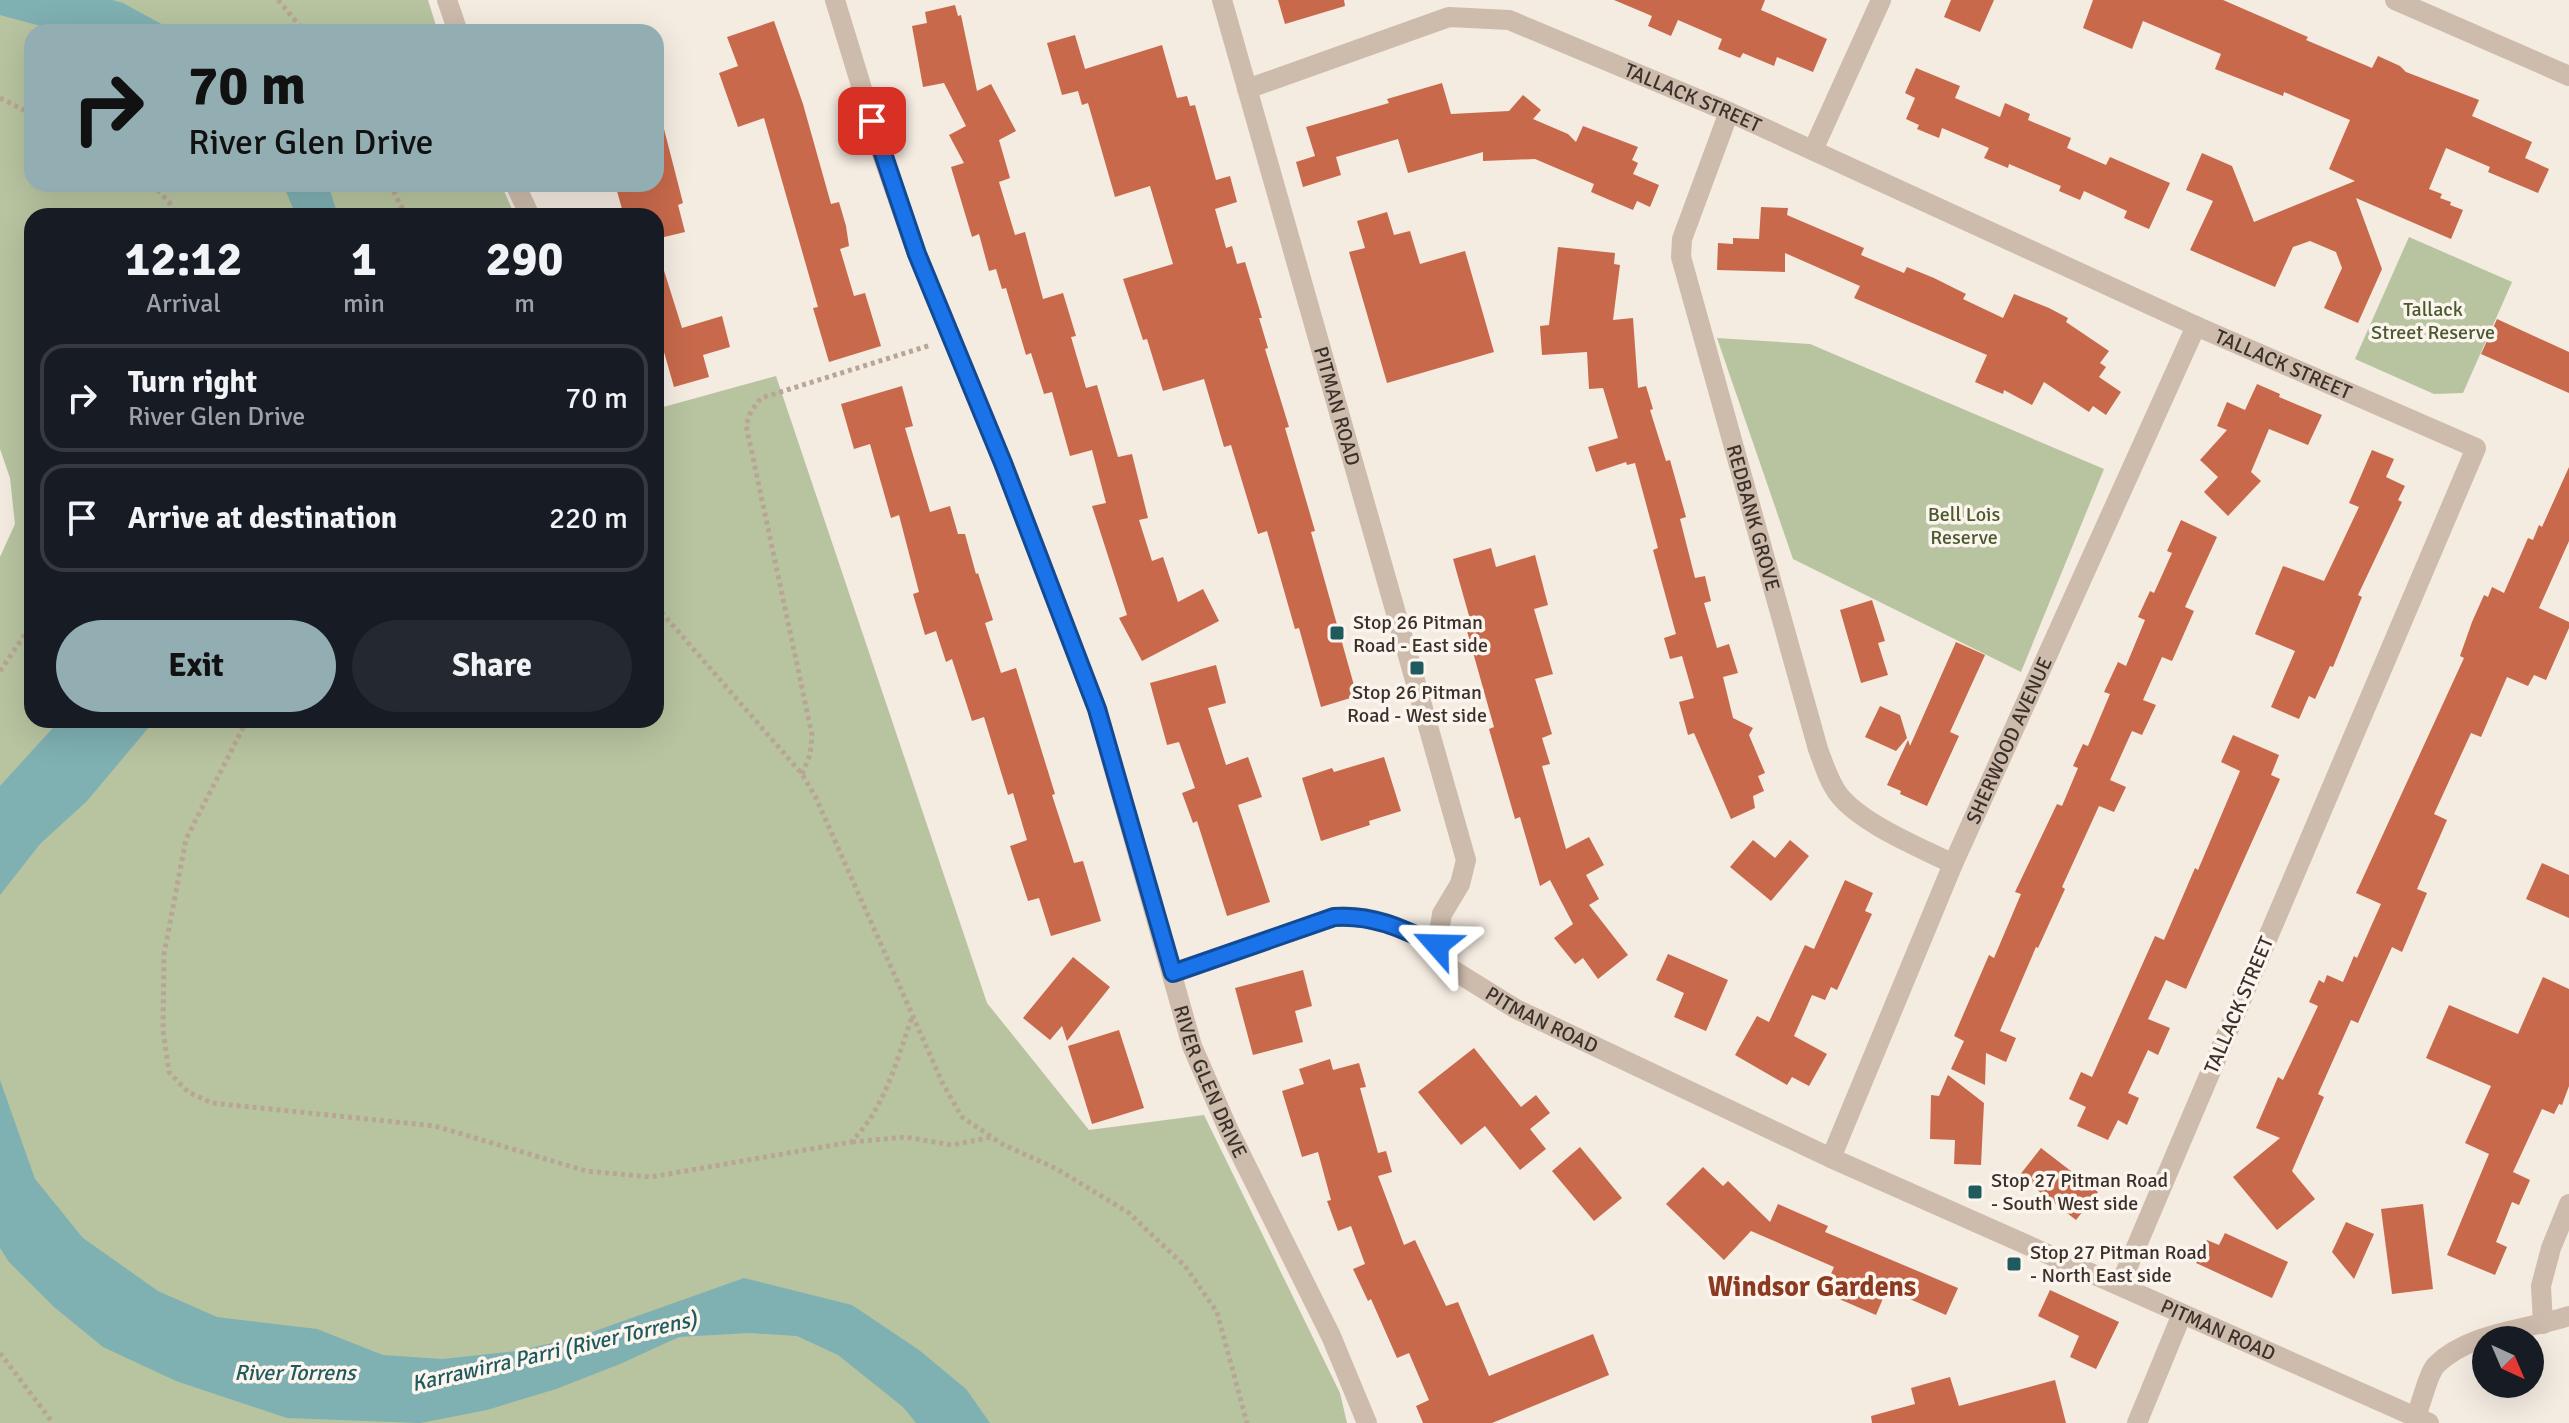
<!DOCTYPE html>
<html lang="en">
<head>
<meta charset="utf-8">
<style>
  body { margin:0; font-family:Signika,sans-serif; background:#242831; color:#f1f3f6; height:100vh; display:flex; flex-direction:column; font-size:30px; white-space:nowrap }
  * { box-sizing:border-box; margin:0 }
  p { font-size:26px; color:#9ea1a6 }
  .icon { flex:none; width:44px; height:44px; fill:none; stroke:currentColor; stroke-width:2; stroke-linecap:round; stroke-linejoin:round }
  .map { position:relative; flex:1; overflow:hidden }
  .sheet { position:absolute; left:24px; top:208px; width:640px; height:520px; display:flex; flex-direction:column; background:#171b24; border-radius:24px; box-shadow:0 8px 32px #0002 }
  .sheet>* { flex:none }
  .hud { position:absolute; left:24px; top:24px; width:640px; height:168px; border-radius:24px; box-shadow:0 8px 32px #0002; background:#92aeb2; color:#111; overflow:hidden }
  .needle { width:52px; rotate:136deg }
  .fabs { position:absolute; left:2472px; top:1326px; display:grid; gap:16px }
  .fabs a { display:grid; place-items:center; width:72px; height:72px; border-radius:50%; background:#171b24; box-shadow:0 8px 32px #0002; font-size:40px }
  .pin { position:absolute; display:grid; place-items:center; width:68px; height:68px; color:#fff; margin:-34px; border-radius:16px; box-shadow:0 4px 12px #0006 }
  .me { position:absolute; width:88px; margin:-44px; rotate:295deg; stroke-linejoin:round; filter:drop-shadow(0 0 6px #0008) }
  .turn { display:flex; align-items:center; gap:28px; height:168px; padding:0 32px; font-size:36px }
  .turn .icon { width:104px; height:104px; stroke-width:2.5 }
  .turn b { display:block; font-size:56px; line-height:68px }
  .eta { display:flex; justify-content:space-evenly; align-items:center; height:136px; text-align:center }
  .eta b { font-size:48px; font-weight:700; line-height:56px }
  .action { display:flex; gap:16px; margin-top:auto; padding:16px 32px }
  .action a { flex:1; height:92px; border-radius:48px; background:#92aeb2; color:#111; font-size:32px; font-weight:700; line-height:92px; text-align:center }
  .action a+a { background:#242831; color:#f1f3f6 }
  ul { padding:0; list-style:none }
  li { display:flex; align-items:center; gap:24px; height:108px; margin:0 16px 12px; padding:0 16px; border:4px solid #363941; border-radius:24px }
  li div { flex:1 }
  li b { display:block; font-size:30px }
  li em { font-style:normal }
  .map>svg:first-child { display:block }
  .green { fill:#b8c4a0 }
  .water { fill:#7fb0b2 }
  .building { fill:#c8694b }
  .lines { fill:none; stroke-linecap:round; stroke-linejoin:round }
  .path { stroke:#b9a596; stroke-width:5; stroke-dasharray:4 4; stroke-linecap:butt }
  .minor { stroke:#cdbbac; stroke-width:20 }
  .route-casing { stroke:#114b97; stroke-width:20 }
  .route { stroke:#1a73e8; stroke-width:14 }
  .poi-dot { fill:#1f5a5e; stroke:#fbf5ee; stroke-width:3 }
  .labels { text-anchor:middle; dominant-baseline:central; stroke-width:7; stroke-linejoin:round; paint-order:stroke }
  .street-label { font-size:20px; fill:#3b302b; stroke:#fbf5ee }
  .park-label { font-size:20px; fill:#4a5a2e; stroke:#fbf5ee }
  .poi-label { font-size:20px; fill:#3b302b; stroke:#fbf5ee; text-anchor:start }
  .water-label { font-size:22px; font-style:italic; fill:#1f5a5e; stroke:#fbf5ee }
  .district-label { font-size:28px; font-weight:bold; fill:#8c3b22; stroke:#fbf5ee }
</style>
</head>
<body>
<div class="map">
<svg width="2569" height="1423" viewBox="0 0 2569 1423">
  <rect width="100%" height="100%" fill="#f4ebe1"/>
  <g class="green">
    <polygon points="0,0 428,0 438,32 32,32 32,184 501,184 515,216 32,216 32,720 656,720 656,409 776,376 987,1003 1089,1130 1204,1115 1340,1393 1347,1423 0,1423 0,557 15,524 10,478 0,449"/>
    <polygon points="2409,237 2512,282 2463,393 2434,394 2355,359"/>
    <polygon points="1717,338 1810,344 2104,469 2021,672 1793,559"/>
  </g>
  <g class="water">
    <polygon points="0,0 112,0 123,3 176,32 63,32 0,15"/>
    <polygon points="283,184 328,184 338,216 296,216"/>
    <polygon points="60,720 155,720 87,801 40,844 0,895 0,786"/>
    <polygon points="0,1080 35,1179 83,1238 158,1291 217,1317 317,1329 383,1355 442,1359 517,1351 578,1337 744,1278 852,1305 919,1350 966,1389 990,1423 916,1423 903,1407 838,1355 797,1336 750,1333 679,1337 620,1364 556,1389 487,1410 420,1423 287,1418 176,1381 103,1347 54,1307 9,1262 0,1248"/>
  </g>
  <g class="building">
    <polygon points="1278,0 1344,0 1345,6 1285,24"/>
    <polygon points="1614,0 1765,0 1761,10 1827,39 1813,72 1777,57 1774,66 1743,53 1740,58 1718,49 1722,39 1678,20 1671,36 1648,26 1652,16"/>
    <polygon points="1951,0 1994,0 1980,32 1944,17"/>
    <polygon points="2093,0 2223,0 2308,37 2306,40 2372,68 2378,56 2400,66 2406,72 2479,100 2472,116 2532,142 2525,158 2549,169 2538,193 2488,172 2490,167 2446,148 2429,189 2442,194 2440,198 2451,202 2450,205 2463,210 2451,239 2356,198 2382,269 2358,323 2324,308 2342,268 2336,252 2310,241 2293,247 2275,287 2190,250 2213,201 2186,190 2202,153 2232,166 2254,222 2355,181 2329,169 2350,120 2284,92 2283,96 2215,69 2221,54 2143,21 2132,49 2083,28"/>
    <polygon points="955,5 958,16 961,15 977,91 991,84 1016,131 999,140 1010,178 999,182 1015,235 1025,232 1043,299 1063,293 1076,336 1071,337 1086,388 1097,385 1118,457 1132,454 1148,518 1139,520 1152,561 1163,557 1178,602 1203,589 1219,621 1142,661 1119,618 1127,615 1092,506 1106,503 1092,450 1070,456 1052,392 1044,394 1031,353 1026,355 1006,288 1002,289 996,269 989,271 979,234 972,237 951,167 964,163 949,135 966,126 944,83 923,87 912,26 927,23 925,12"/>
    <polygon points="774,21 803,104 831,204 839,202 846,226 849,246 840,249 854,296 865,293 881,346 829,362 813,308 818,307 764,118 738,127 719,73 738,66 727,37"/>
    <polygon points="1075,35 1085,69 1162,45 1177,98 1187,96 1190,106 1195,105 1216,180 1230,176 1237,202 1215,209 1226,248 1232,246 1237,264 1245,262 1262,318 1259,318 1268,348 1265,349 1289,427 1285,428 1315,531 1311,532 1357,696 1321,707 1299,628 1295,629 1267,531 1258,534 1231,445 1224,447 1204,379 1163,391 1147,339 1143,340 1123,279 1173,264 1150,186 1115,197 1088,103 1082,105 1078,91 1062,95 1047,43"/>
    <polygon points="1916,68 1960,86 1955,98 2000,117 2005,103 2030,114 2028,120 2071,138 2067,148 2106,165 2110,157 2170,183 2149,229 2124,218 2127,211 2084,191 2080,200 2059,191 2061,186 2009,164 2008,168 1984,158 1989,148 1942,128 1939,138 1917,129 1919,125 1906,119 1915,98 1905,93"/>
    <polygon points="1442,83 1451,114 1509,111 1523,95 1541,110 1533,119 1568,134 1576,142 1583,126 1638,147 1632,160 1638,163 1633,174 1659,185 1650,207 1637,201 1633,210 1591,192 1594,184 1535,159 1483,161 1483,152 1408,173 1398,139 1336,157 1341,175 1303,187 1296,162 1315,156 1306,127 1389,103 1387,99"/>
    <polygon points="664,129 683,203 678,205 685,232 656,239 656,216 624,216 615,184 656,184 656,130"/>
    <polygon points="1761,207 1788,208 1787,215 1864,248 1861,255 1904,273 1907,267 1934,278 1966,294 1963,299 2003,318 2014,294 2049,308 2068,318 2066,322 2109,351 2100,363 2106,367 2099,377 2121,392 2106,415 2093,406 2089,412 2044,382 2032,405 2004,390 2003,394 1975,382 1987,355 1854,298 1860,286 1785,253 1785,272 1717,270 1718,243 1733,244 1733,238 1759,239"/>
    <polygon points="1387,212 1394,235 1410,231 1420,264 1465,251 1494,352 1387,383 1349,252 1365,248 1357,221"/>
    <polygon points="1558,247 1615,253 1614,264 1620,265 1613,320 1633,318 1638,388 1646,386 1653,409 1650,410 1666,461 1670,460 1686,517 1680,519 1695,578 1705,576 1711,601 1704,603 1717,648 1729,644 1738,673 1723,677 1733,718 1753,728 1749,735 1765,773 1758,776 1764,791 1753,796 1755,808 1731,819 1694,733 1688,735 1679,702 1694,698 1682,656 1670,659 1664,638 1676,634 1653,550 1658,548 1635,463 1627,465 1626,462 1596,472 1588,447 1618,438 1603,388 1589,389 1587,352 1542,355 1540,326 1549,325"/>
    <polygon points="656,261 661,261 682,328 722,316 730,347 703,355 709,377 674,387 656,324"/>
    <polygon points="2497,319 2569,352 2569,393 2481,354"/>
    <polygon points="2257,384 2280,394 2279,397 2322,415 2308,445 2269,429 2251,472 2261,481 2228,516 2204,492 2218,477 2200,460 2227,430 2217,426 2227,402 2245,410"/>
    <polygon points="902,386 913,426 905,428 930,512 950,506 958,534 965,534 976,574 978,573 993,620 985,623 1001,673 1016,668 1055,794 1052,795 1074,863 1083,861 1101,921 1051,936 1039,898 1028,901 1010,846 1027,840 1013,793 1008,795 984,717 972,721 952,659 946,662 936,631 925,635 913,594 919,592 899,515 891,518 870,444 854,449 841,404"/>
    <polygon points="2372,450 2394,459 2386,477 2405,486 2398,500 2402,502 2358,595 2362,597 2333,667 2330,666 2315,699 2309,696 2299,719 2271,707 2295,651 2255,634 2283,566 2324,581 2359,507 2349,503"/>
    <polygon points="2569,467 2569,541 2539,608 2569,622 2569,628 2546,680 2534,675 2528,686 2507,677 2481,737 2471,733 2434,814 2447,820 2417,889 2427,893 2402,952 2392,947 2358,1023 2351,1020 2318,1094 2324,1097 2292,1171 2315,1199 2277,1230 2233,1177 2280,1138 2256,1128 2278,1077 2283,1080 2318,1006 2309,1002 2319,980 2324,983 2327,975 2343,982 2354,956 2357,958 2381,904 2356,893 2464,658 2460,656 2472,622 2484,595 2488,597 2492,587 2504,593 2528,538 2533,540 2539,525 2542,527"/>
    <polygon points="2181,520 2217,537 2185,607 2194,611 2172,661 2162,657 2143,700 2156,705 2142,735 2132,731 2110,780 2126,787 2114,812 2099,806 2062,887 2065,889 2038,948 2036,947 2000,1031 2016,1038 2006,1062 1986,1053 1985,1085 1951,1069 1964,1041 1954,1036 1989,955 1994,958 2021,894 2015,892 2025,871 2057,804 2062,806 2078,768 2073,766 2083,744 2088,746 2110,694 2104,692 2118,662 2126,666 2145,620 2138,617 2150,591 2154,593 2172,553 2167,551"/>
    <polygon points="1491,548 1496,567 1535,555 1548,605 1534,609 1553,674 1535,679 1552,734 1542,738 1550,764 1542,766 1566,849 1589,837 1604,865 1586,875 1599,899 1589,905 1628,955 1598,979 1583,958 1575,964 1554,938 1573,924 1550,880 1540,886 1520,817 1515,819 1489,729 1494,727 1467,631 1473,630 1453,559"/>
    <polygon points="1872,600 1885,641 1878,643 1888,675 1861,683 1840,610"/>
    <polygon points="1956,642 1985,655 1950,732 1959,736 1927,806 1900,794 1901,791 1887,785 1908,740 1910,746"/>
    <polygon points="1216,665 1226,703 1208,708 1226,765 1248,757 1262,797 1238,805 1270,902 1227,916 1197,821 1193,823 1182,793 1195,788 1179,742 1167,745 1150,683"/>
    <polygon points="1880,706 1900,715 1907,738 1896,751 1865,737"/>
    <polygon points="2233,735 2279,755 2271,775 2280,779 2186,989 2166,980 2148,1019 2170,1028 2158,1055 2148,1050 2128,1093 2139,1098 2127,1125 2118,1120 2108,1140 2077,1126 2086,1107 2069,1099 2081,1072 2092,1077 2155,936 2164,940 2195,868 2198,870 2240,771 2221,762"/>
    <polygon points="1384,757 1401,811 1369,821 1370,825 1321,841 1302,778 1332,768 1334,772"/>
    <polygon points="1753,840 1775,858 1790,840 1809,856 1771,901 1730,867"/>
    <polygon points="2542,863 2569,875 2569,918 2526,899"/>
    <polygon points="1845,880 1873,893 1865,911 1872,914 1837,990 1831,987 1825,1000 1812,995 1794,1036 1827,1054 1809,1086 1792,1077 1787,1085 1735,1055 1757,1016 1769,1022 1805,945 1814,949"/>
    <polygon points="1668,954 1728,980 1706,1031 1674,1017 1684,993 1656,980"/>
    <polygon points="1073,957 1110,987 1067,1041 1062,1026 1050,1040 1023,1018"/>
    <polygon points="1303,970 1312,1006 1295,1011 1303,1042 1253,1055 1235,988"/>
    <polygon points="2543,977 2569,989 2569,1086 2562,1105 2559,1104 2554,1114 2542,1109 2513,1172 2530,1180 2519,1205 2512,1202 2496,1242 2507,1247 2495,1275 2447,1255 2489,1154 2465,1143 2491,1086 2426,1058 2449,1005 2518,1034"/>
    <polygon points="1119,1030 1144,1108 1092,1124 1068,1046"/>
    <polygon points="1474,1048 1521,1107 1536,1095 1550,1113 1530,1129 1546,1149 1520,1170 1485,1126 1461,1145 1418,1092"/>
    <polygon points="1330,1059 1333,1070 1359,1063 1366,1087 1360,1088 1378,1153 1386,1151 1392,1172 1378,1176 1404,1245 1415,1240 1446,1306 1458,1302 1489,1376 1593,1334 1609,1375 1492,1423 1423,1423 1416,1406 1429,1400 1409,1353 1397,1358 1371,1299 1368,1301 1353,1269 1365,1264 1351,1226 1338,1231 1327,1201 1331,1200 1318,1152 1302,1157 1282,1091 1304,1084 1299,1069"/>
    <polygon points="1948,1075 1984,1103 1981,1165 1954,1164 1955,1140 1930,1139 1931,1095 1939,1096"/>
    <polygon points="1580,1147 1622,1198 1594,1221 1552,1171"/>
    <polygon points="2041,1148 2098,1192 2076,1220 2019,1176"/>
    <polygon points="1703,1167 1723,1186 1728,1181 1770,1222 1778,1204 1828,1226 1825,1232 1958,1288 1946,1315 1887,1289 1876,1315 1823,1292 1834,1267 1751,1231 1724,1260 1666,1204"/>
    <polygon points="2423,1204 2433,1289 2392,1294 2381,1209"/>
    <polygon points="2346,1222 2374,1234 2354,1279 2332,1252"/>
    <polygon points="2225,1233 2288,1262 2272,1298 2196,1263 2207,1240 2219,1245"/>
    <polygon points="2050,1290 2119,1322 2096,1369 2070,1357 2079,1336 2038,1316"/>
    <polygon points="1950,1377 1959,1406 2055,1380 2066,1423 1872,1423 1871,1416 1915,1404 1911,1388"/>
  </g>
  <g class="lines">
    <g class="path">
      <polyline points="278,0 305,32"/>
      <polyline points="0,98 32,114"/>
      <polyline points="152,184 169,202 175,216"/>
      <polyline points="390,184 406,216"/>
      <polyline points="656,606 802,774 816,798 943,1084 962,1117 1002,1144 1057,1169 1129,1213 1185,1266 1217,1312 1247,1423"/>
      <polyline points="0,671 32,624"/>
      <path d="M247 720 186 839 164 954 163 1030 169 1072 188 1092 212 1103 435 1126 586 1171 651 1177 851 1142C885 1108 896 1062 912 1017"/>
      <polyline points="802,774 810,755 812,735 746,425 751,411 761,398 931,345"/>
      <polyline points="852,1142 905,1137 952,1145 992,1137"/>
      <polyline points="0,1353 53,1423"/>
    </g>
    <g class="minor">
      <polyline points="447,0 458,32"/>
      <path id="s1" d="M835 0 881 151 917 254 1003 463 1097 709 1192 1046 1229 1131 1331 1336 1367 1423"/>
      <path id="s2" d="M1222 0 1466 860 1460 884 1442 914 1437 945 1443 962 1453 970 1516 1009 1831 1158 2429 1423"/>
      <polyline points="2395,0 2569,76"/>
      <path id="s3" d="M1247 89 1449 17 1509 20 1729 112 2196 326 2476 448 2120 1285"/>
      <path id="s4" d="M1729 112 1682 239 1681 257 1818 749C1824 765 1829 782 1839 795 1862 824 1919 847 1953 864"/>
      <polyline points="1813,150 1881,0"/>
      <polyline points="515,184 530,216"/>
      <path d="M1173 973 1334 917C1372 913 1403 929 1437 945"/>
      <path id="s5" d="M1831 1158 1953 864 2196 326"/>
      <polyline points="2543,1324 2541,1286 2551,1248 2569,1204"/>
      <path d="M2416 1417C2421 1404 2428 1374 2436 1365 2469 1332 2527 1330 2569 1316"/>
      <polyline points="2137,1423 2182,1314"/>
    </g>
  </g>
  <g class="lines">
    <g class="route-casing">
      <path id="route" d="M872 121 917 254 1003 463 1097 709 1173 973 1334 917C1372 914 1403 929 1437 945"/>
    </g>
    <use href="#route" class="route"/>
  </g>
  <g class="poi-dot">
    <rect x="1329" y="625" width="16" height="16" rx="4"/>
    <rect x="1409" y="660" width="16" height="16" rx="4"/>
    <rect x="1967" y="1184" width="16" height="16" rx="4"/>
    <rect x="2006" y="1256" width="16" height="16" rx="4"/>
  </g>
  <g class="labels">
    <g class="street-label">
      <text stroke="none"><textPath href="#s3" startOffset="474">TALLACK STREET</textPath></text>
      <text stroke="none"><textPath href="#s3" startOffset="1122">TALLACK STREET</textPath></text>
      <text stroke="none"><textPath href="#s2" startOffset="422">PITMAN ROAD</textPath></text>
      <text stroke="none"><textPath href="#s4" startOffset="424">REDBANK GROVE</textPath></text>
      <text stroke="none"><textPath href="#s5" startOffset="454">SHERWOOD AVENUE</textPath></text>
      <text transform="translate(2239 1005) rotate(-67)">TALLACK STREET</text>
      <text stroke="none"><textPath href="#s2" startOffset="1118">PITMAN ROAD</textPath></text>
      <text stroke="none"><textPath href="#s1" startOffset="1146">RIVER GLEN DRIVE</textPath></text>
      <text stroke="none"><textPath href="#s2" startOffset="1862">PITMAN ROAD</textPath></text>
    </g>
    <g class="park-label">
      <text x="2433" y="309">Tallack<tspan x="2433" dy="23">Street Reserve</tspan></text>
      <text x="1964" y="514">Bell Lois<tspan x="1964" dy="23">Reserve</tspan></text>
    </g>
    <g class="poi-label">
      <text x="1353" y="622">Stop 26 Pitman<tspan x="1353" dy="23">Road - East side</tspan></text>
      <text x="1417" y="692" text-anchor="middle">Stop 26 Pitman<tspan x="1417" dy="23">Road - West side</tspan></text>
      <text x="1991" y="1180">Stop 27 Pitman Road<tspan x="1991" dy="23">- South West side</tspan></text>
      <text x="2030" y="1252">Stop 27 Pitman Road<tspan x="2030" dy="23">- North East side</tspan></text>
    </g>
    <g class="water-label">
      <text transform="translate(554 1351) rotate(-13)">Karrawirra Parri (River Torrens)</text>
      <text x="295" y="1372">River Torrens</text>
    </g>
    <g class="district-label">
      <text x="1812" y="1287">Windsor Gardens</text>
    </g>
  </g>
</svg>
<div class="fabs">
<a><svg class="needle" viewBox="-14 -14 28 28"><path d="M0-13l5 13h-10z" fill="#e53935"/><path d="M0 13l5-13h-10z" fill="#9ea1a6"/></svg></a>
</div>
<div class="pin" style="left:872px;top:121px;background:#d93025"><svg class="icon" aria-label="arrive" viewBox="0 0 24 24"><path d="M6 21V4h12l-3 4 3 4H6"/></svg></div>
<svg class="me" style="left:1437px;top:945px" viewBox="-20 -20 40 40"><path d="M0-17L14 15 0 8-14 15z" fill="#1a73e8" stroke="#fff" stroke-width="4"/></svg>
<div class="hud">
<div class="turn"><svg class="icon" aria-label="right" viewBox="0 0 24 24"><path d="M7 20v-9h11M14 6l5 5-5 5"/></svg><div><b>70 m</b>River Glen Drive</div></div>
</div>
<section class="sheet">
<div class="eta">
<div><b>12:12</b><p>Arrival</p></div>
<div><b>1</b><p>min</p></div>
<div><b>290</b><p>m</p></div>
</div>
<ul>
<li><svg class="icon" aria-label="right" viewBox="0 0 24 24"><path d="M7 20v-9h11M14 6l5 5-5 5"/></svg><div><b>Turn right</b><p>River Glen Drive</p></div><em>70 m</em></li>
<li><svg class="icon" aria-label="arrive" viewBox="0 0 24 24"><path d="M6 21V4h12l-3 4 3 4H6"/></svg><div><b>Arrive at destination</b></div><em>220 m</em></li>
</ul>
<div class="action"><a>Exit</a><a>Share</a></div>
</section>
</div>
</body>
</html>
